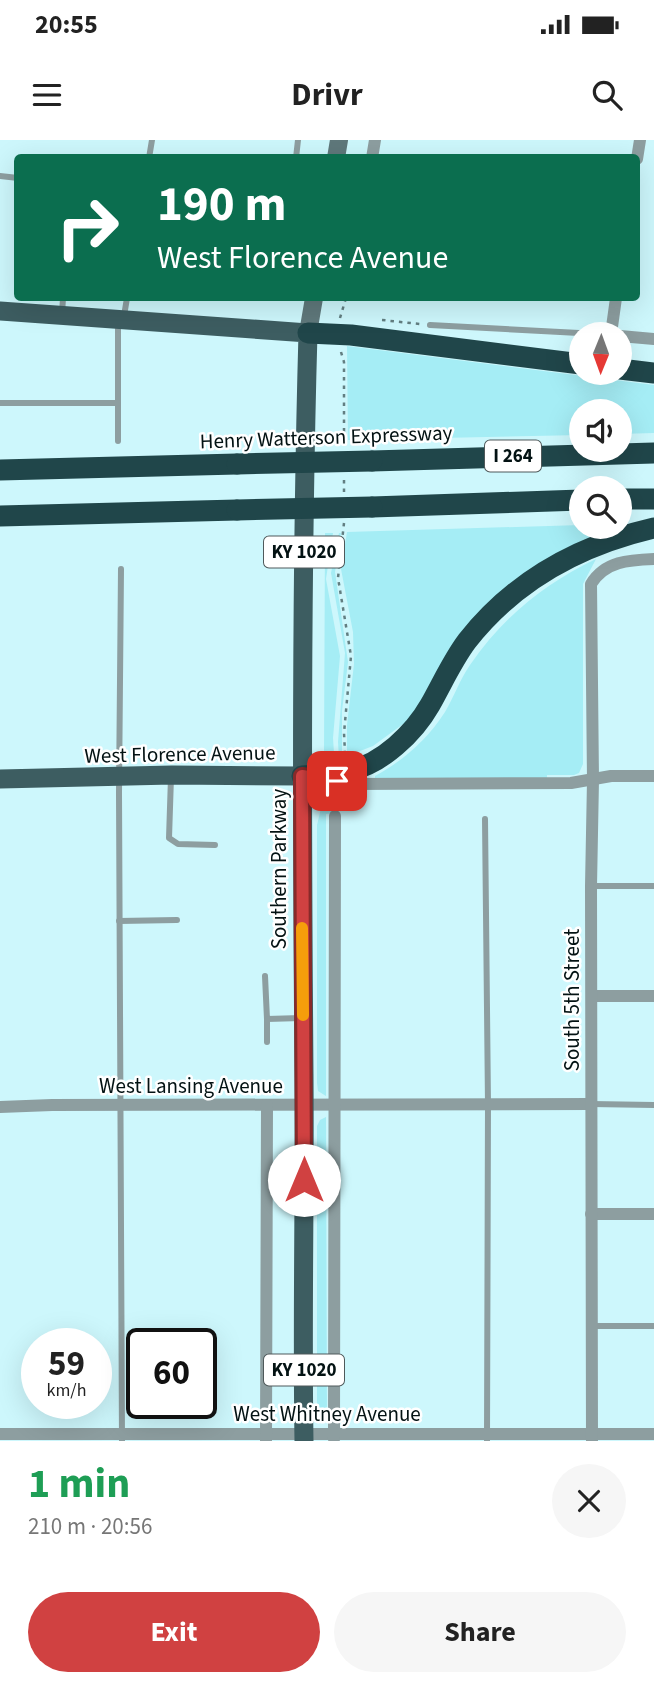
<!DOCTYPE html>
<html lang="en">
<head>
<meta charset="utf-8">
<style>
  body { margin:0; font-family:"Source Sans 3",sans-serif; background:#f6f6f6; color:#222; height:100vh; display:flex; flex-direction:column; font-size:26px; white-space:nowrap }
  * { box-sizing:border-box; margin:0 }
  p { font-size:23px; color:#767676 }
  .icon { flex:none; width:38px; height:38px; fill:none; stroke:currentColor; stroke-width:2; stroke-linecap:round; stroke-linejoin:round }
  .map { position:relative; height:1301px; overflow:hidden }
  .details { display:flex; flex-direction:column; background:#fff; flex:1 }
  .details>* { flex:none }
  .top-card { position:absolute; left:14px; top:14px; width:626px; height:147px; border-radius:7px; box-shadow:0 7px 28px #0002; background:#0b6e4f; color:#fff; overflow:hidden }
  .needle { width:46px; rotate:181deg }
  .buttons { position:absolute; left:569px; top:182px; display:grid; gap:14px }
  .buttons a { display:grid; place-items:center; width:63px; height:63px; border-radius:50%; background:#fff; box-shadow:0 7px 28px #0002; font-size:35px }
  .speed { position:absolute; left:21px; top:1188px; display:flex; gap:14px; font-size:35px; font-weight:700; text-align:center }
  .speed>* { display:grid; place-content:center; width:91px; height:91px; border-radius:50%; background:#fff; box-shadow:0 7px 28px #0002; line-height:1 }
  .speed small { font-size:18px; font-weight:400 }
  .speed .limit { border:4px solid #111; border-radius:10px; background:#fff; color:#111 }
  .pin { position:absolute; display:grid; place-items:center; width:60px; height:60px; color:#fff; margin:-30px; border-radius:14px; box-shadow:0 4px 10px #0006 }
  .me { position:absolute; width:77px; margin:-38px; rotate:0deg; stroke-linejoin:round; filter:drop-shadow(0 0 5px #0008) }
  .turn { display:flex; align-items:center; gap:24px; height:147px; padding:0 28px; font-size:32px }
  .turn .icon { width:91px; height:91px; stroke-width:2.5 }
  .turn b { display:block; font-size:49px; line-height:60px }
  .round { display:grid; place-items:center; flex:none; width:74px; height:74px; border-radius:37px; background:#f6f6f6 }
  .headline { display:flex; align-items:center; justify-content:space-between; height:119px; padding:0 28px }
  h1 { font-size:42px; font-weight:700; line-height:52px; color:#1e9e55 }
  .button { display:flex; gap:14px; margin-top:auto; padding:14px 28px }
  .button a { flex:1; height:80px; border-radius:42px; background:#d04141; color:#fff; font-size:28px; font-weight:700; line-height:80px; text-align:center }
  .button a+a { background:#f6f6f6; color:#222 }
  .status { display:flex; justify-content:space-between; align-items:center; height:49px; padding:0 35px; background:#fff; direction:ltr }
  .status svg { height:19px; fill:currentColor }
  header { display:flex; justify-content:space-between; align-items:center; height:91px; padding:0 28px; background:#fff; font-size:32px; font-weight:700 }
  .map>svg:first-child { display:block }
  .green { fill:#a5edf5 }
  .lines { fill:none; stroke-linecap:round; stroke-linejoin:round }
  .path { stroke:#627e81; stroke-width:2.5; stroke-dasharray:3.5 5; stroke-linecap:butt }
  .service { stroke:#8d9ea0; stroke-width:6 }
  .minor { stroke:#8d9ea0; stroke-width:12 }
  .secondary { stroke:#5f787b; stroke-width:18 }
  .primary { stroke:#3d5d61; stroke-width:19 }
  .motorway { stroke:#20464a; stroke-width:21 }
  .motorway-bridge { stroke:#20464a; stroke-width:21 }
  .route-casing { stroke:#872a2a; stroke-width:18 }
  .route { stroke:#d04141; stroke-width:12 }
  .slow { stroke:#f59e0b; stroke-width:12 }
  .labels { text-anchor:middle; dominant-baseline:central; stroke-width:5; stroke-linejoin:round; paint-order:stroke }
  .shield { fill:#fff; stroke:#4f595a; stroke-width:2 }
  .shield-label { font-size:19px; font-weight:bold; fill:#031213 }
  .street-label { font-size:21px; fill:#031213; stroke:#fff }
</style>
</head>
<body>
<div class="status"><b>20:55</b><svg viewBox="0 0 49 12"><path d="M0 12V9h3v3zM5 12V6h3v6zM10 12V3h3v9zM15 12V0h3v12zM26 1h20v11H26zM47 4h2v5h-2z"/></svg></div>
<header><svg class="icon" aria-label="menu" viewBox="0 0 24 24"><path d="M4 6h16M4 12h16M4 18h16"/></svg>Drivr<svg class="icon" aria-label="search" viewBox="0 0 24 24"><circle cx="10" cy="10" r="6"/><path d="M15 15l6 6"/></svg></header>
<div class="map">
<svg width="654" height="1301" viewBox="0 0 654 1301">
  <rect width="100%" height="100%" fill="#cdf7fc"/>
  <g class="green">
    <polygon points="347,206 654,245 654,293 620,294 620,271 581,271 581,295 348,300"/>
    <polygon points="620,384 635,384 547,419 410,579 373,606 347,616 347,585 354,524 353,492 341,429 347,392 581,385 620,387"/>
    <polygon points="325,393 333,393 326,439 340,516 333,598 334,613 324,613"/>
    <polygon points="339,393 341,393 335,432 348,522 342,571 342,618 339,618 338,602 345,513 331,433"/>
    <path d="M596 419 583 444V624L579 633 574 635H547V638L375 639V636C404 620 427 600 445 572 454 557 460 539 470 525 502 478 545 443 596 419Z"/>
    <polygon points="323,660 335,661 335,673 326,674 326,956 318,951 317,943 317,685"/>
    <polygon points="326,977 327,1280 317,1279 317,986 320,980"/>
  </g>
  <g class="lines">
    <g class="path">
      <polyline points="340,178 346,158"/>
      <polyline points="382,180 420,184"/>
      <polyline points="341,212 344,222 344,303"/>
      <polyline points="344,352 344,338"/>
      <polyline points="344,383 338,438 351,516 344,593 345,613"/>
    </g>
    <g class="service">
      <polyline points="149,18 152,0"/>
      <polyline points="296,18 298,0"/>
      <polyline points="0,36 18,38"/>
      <polyline points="62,174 63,158"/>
      <polyline points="124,176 127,158"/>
      <polyline points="118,184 118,301"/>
      <polyline points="430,185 598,194"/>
      <polyline points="0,263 118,263"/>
      <polyline points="121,429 119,653 122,1301"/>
      <polyline points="171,637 169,698 178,704 215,705"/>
      <polyline points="485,679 488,964 487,1301"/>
      <polyline points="591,746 654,746"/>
      <polyline points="119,781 177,780"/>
      <polyline points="265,836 267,879 301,878"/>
      <polyline points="267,879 267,902"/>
      <polyline points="591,964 654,965"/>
      <polyline points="592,1186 654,1186"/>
    </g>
    <g class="minor">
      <polyline points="372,18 375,0"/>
      <polyline points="637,19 640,0"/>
      <polyline points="611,194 616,158"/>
      <polyline points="620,196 654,199"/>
      <polyline points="330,640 352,644 571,643 611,636 654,636"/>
      <polyline points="592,856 654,856"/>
      <polyline points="0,967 52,965 591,964"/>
      <polyline points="591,1074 654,1074"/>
      <polyline points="0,1294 654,1294"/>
      <polyline points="334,1299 335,676"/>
      <polyline points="266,1300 267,965"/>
      <path d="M592 1301 591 746 593 640 591 444C605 421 629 420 654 419"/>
    </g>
    <g class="secondary">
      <polyline points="336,18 339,0"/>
      <polyline points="308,193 314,158"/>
    </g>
    <g class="primary">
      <path d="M0 171 308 193C301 440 302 687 304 934 305 1056 302 1179 304 1301"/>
      <polyline points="0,639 172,635 302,636"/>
    </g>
    <g class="motorway">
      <polyline points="308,193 351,195 581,224"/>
      <polyline points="620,229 654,233"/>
      <polyline points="372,321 654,313"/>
      <polyline points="0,330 237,324"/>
      <polyline points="620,359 654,359"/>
      <polyline points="372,367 581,360"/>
      <polyline points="0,376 237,370"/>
      <path d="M302 636C317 635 334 635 349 631 382 624 414 593 430 565 442 544 452 521 467 501 515 440 580 405 654 388"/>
    </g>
    <g class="motorway-bridge">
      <polyline points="237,324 372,321"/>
      <polyline points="237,370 372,367"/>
    </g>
  </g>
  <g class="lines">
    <g class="route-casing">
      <polyline id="route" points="304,1040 302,636 337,641"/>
    </g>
    <use href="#route" class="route"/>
    <polyline class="slow" points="302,788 303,875"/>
  </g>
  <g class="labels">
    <g class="shield">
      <rect x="485" y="300.5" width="56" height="31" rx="5"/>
      <rect x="264" y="396.5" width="80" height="31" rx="5"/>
      <rect x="264" y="1214.5" width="80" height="31" rx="5"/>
    </g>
    <g class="shield-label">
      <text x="513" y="316">I 264</text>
      <text x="304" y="412">KY 1020</text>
      <text x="304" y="1230">KY 1020</text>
    </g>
    <g class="street-label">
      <text transform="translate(326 297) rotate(-2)">Henry Watterson Expressway</text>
      <text transform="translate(180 614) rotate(-1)">West Florence Avenue</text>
      <text transform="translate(279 729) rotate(-90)">Southern Parkway</text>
      <text transform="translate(572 860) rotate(-90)">South 5th Street</text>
      <text x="191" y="946">West Lansing Avenue</text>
      <text x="327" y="1274">West Whitney Avenue</text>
    </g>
  </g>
</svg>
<div class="buttons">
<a><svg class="needle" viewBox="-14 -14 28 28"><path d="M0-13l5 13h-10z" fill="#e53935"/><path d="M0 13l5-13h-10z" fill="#767676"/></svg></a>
<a><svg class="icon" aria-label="sound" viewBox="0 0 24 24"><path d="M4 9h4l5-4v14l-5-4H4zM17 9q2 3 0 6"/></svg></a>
<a><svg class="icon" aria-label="search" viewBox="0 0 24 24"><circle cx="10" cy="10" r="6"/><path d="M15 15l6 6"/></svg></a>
</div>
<div class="speed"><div>59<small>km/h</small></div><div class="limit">60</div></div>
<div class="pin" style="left:337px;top:641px;background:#d93025"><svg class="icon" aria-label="arrive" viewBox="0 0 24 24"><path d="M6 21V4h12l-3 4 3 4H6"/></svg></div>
<svg class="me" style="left:304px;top:1040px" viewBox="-20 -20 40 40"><circle r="19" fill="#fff"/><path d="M0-13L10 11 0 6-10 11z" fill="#d04141"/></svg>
<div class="top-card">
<div class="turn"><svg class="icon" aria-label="right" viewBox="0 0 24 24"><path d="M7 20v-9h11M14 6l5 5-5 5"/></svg><div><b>190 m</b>West Florence Avenue</div></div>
</div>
</div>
<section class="details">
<div class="headline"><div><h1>1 min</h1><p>210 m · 20:56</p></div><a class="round"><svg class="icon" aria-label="close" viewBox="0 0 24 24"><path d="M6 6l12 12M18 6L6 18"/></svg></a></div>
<div class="button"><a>Exit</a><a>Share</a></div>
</section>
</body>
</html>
